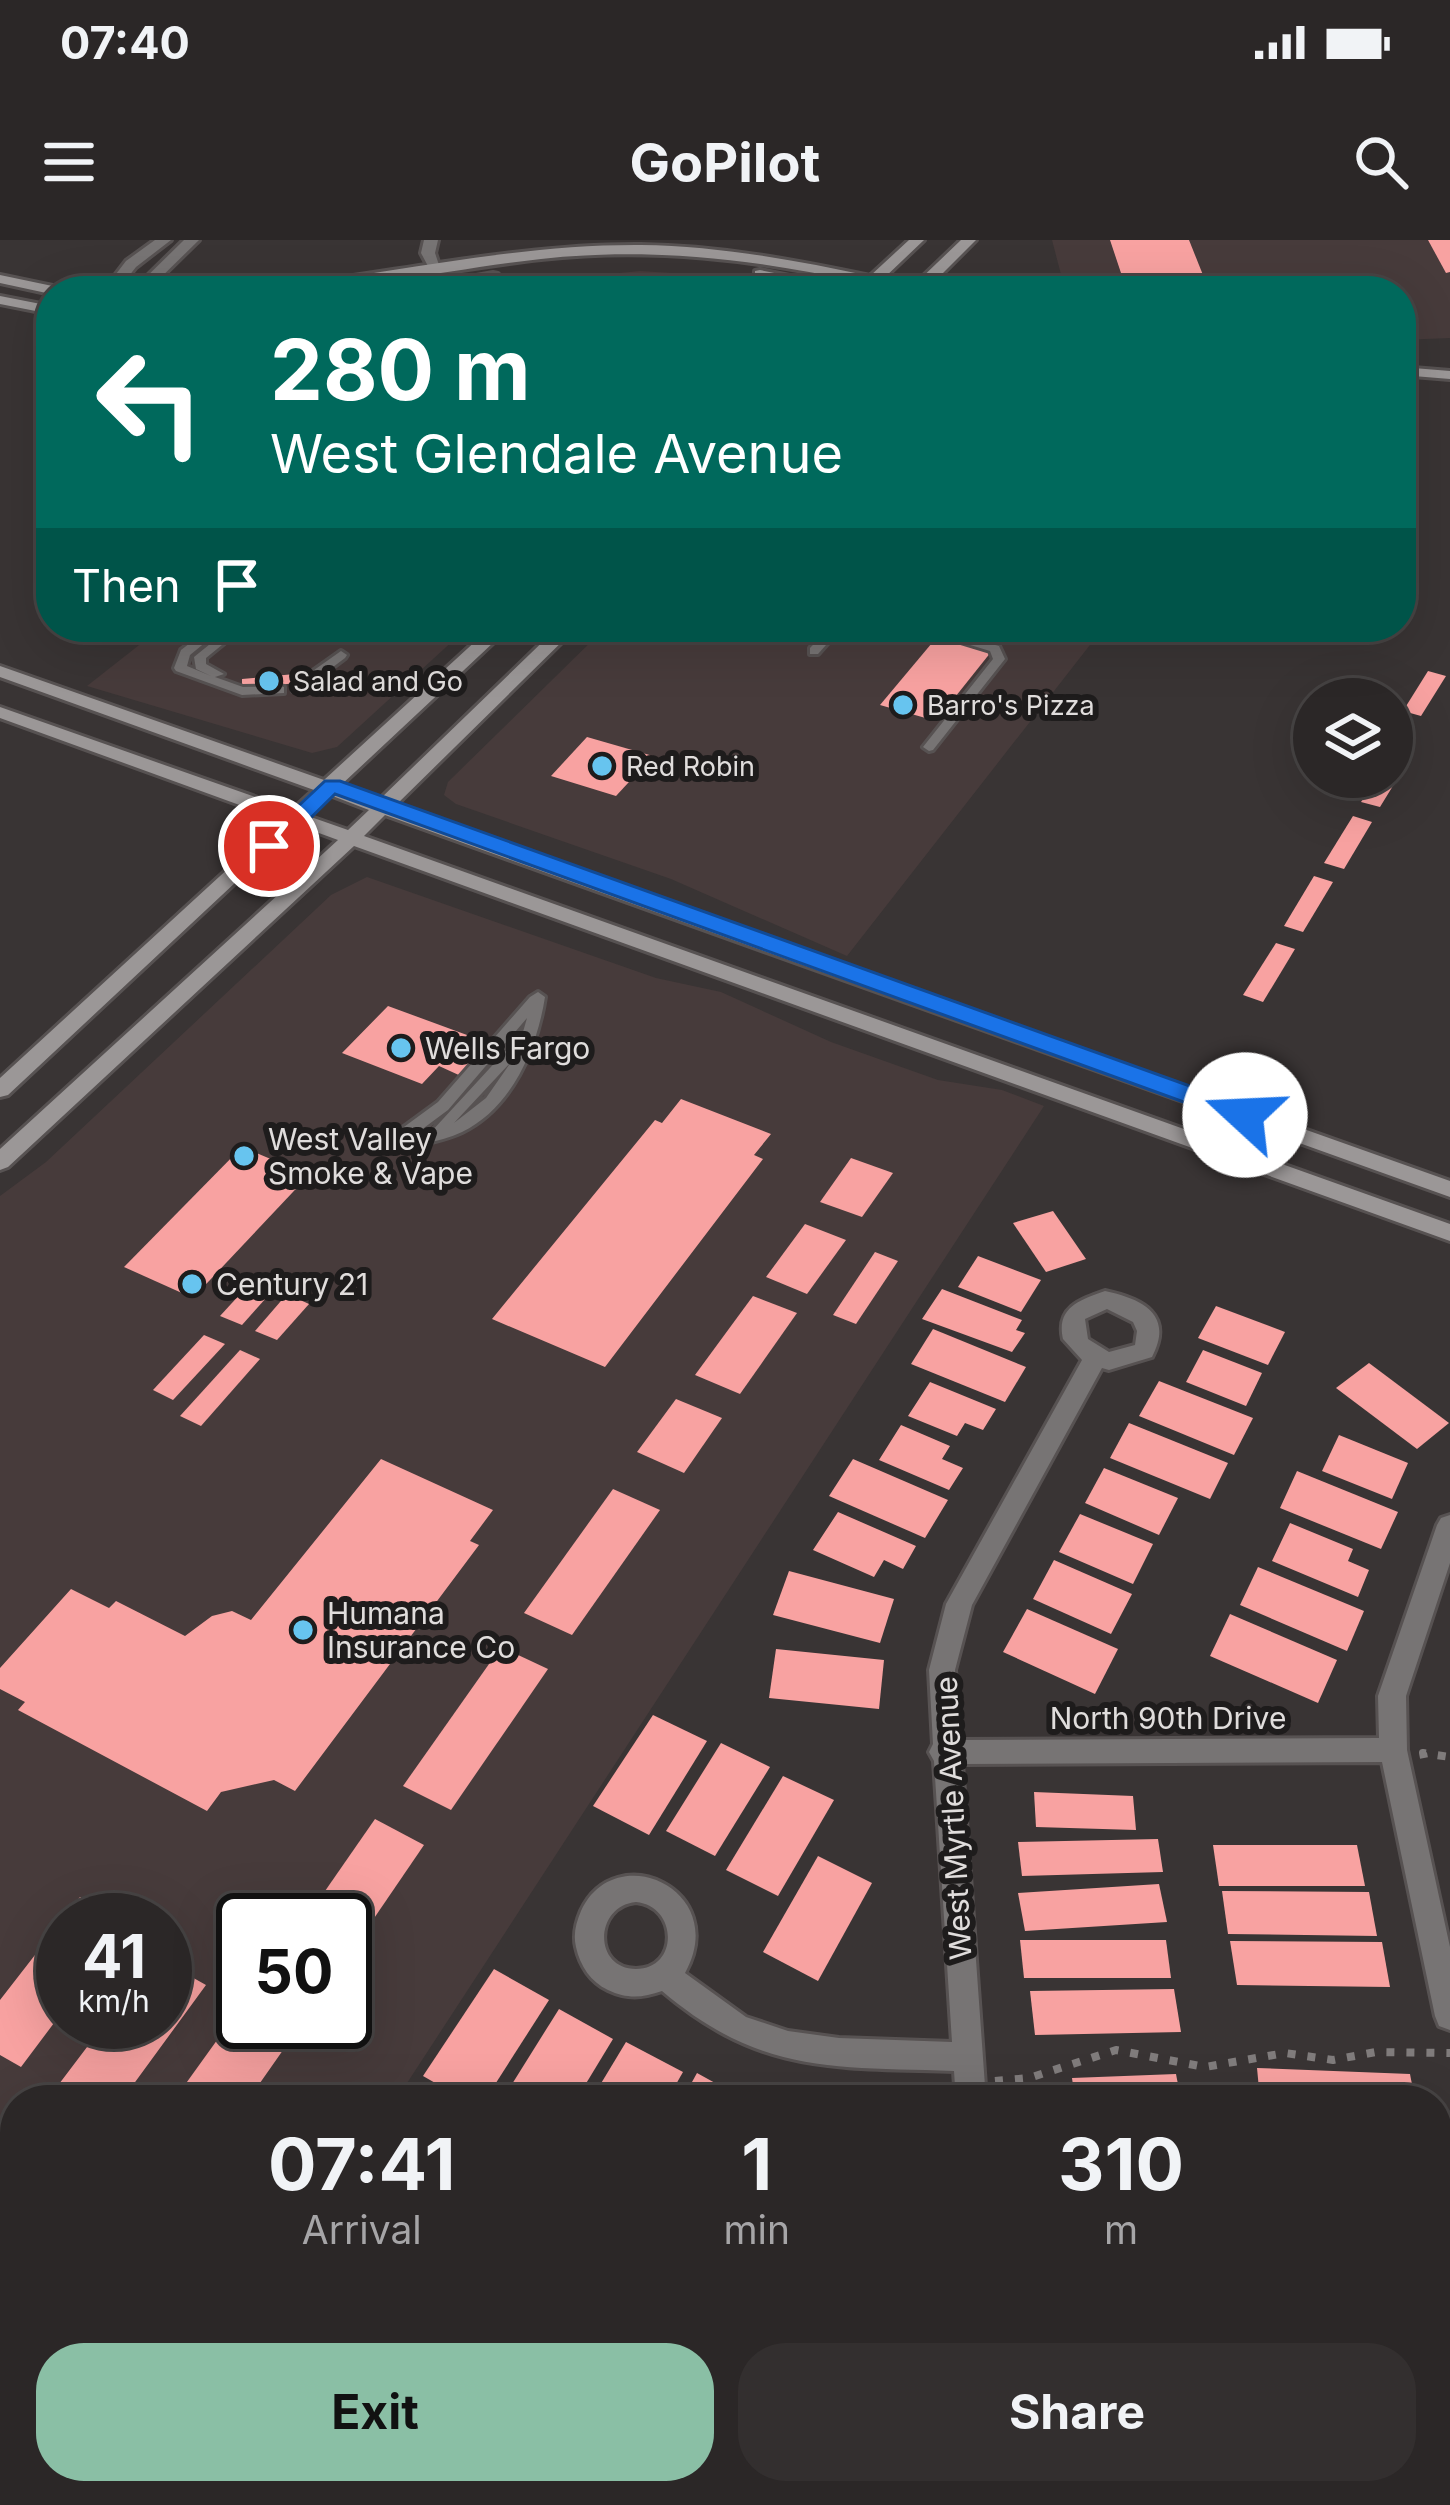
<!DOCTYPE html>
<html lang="en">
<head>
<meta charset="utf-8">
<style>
  body { margin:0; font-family:Inter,sans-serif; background:#332f2f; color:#f1f3f6; height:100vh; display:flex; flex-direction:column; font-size:45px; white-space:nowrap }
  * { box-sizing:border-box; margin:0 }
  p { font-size:39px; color:#a6a5a7 }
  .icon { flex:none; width:66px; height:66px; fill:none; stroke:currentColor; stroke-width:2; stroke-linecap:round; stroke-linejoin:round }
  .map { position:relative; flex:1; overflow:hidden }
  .details { position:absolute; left:0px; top:1845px; width:1452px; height:420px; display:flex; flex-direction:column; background:#2b2727; border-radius:48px 48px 0 0; box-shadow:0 12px 48px #0002,0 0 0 3px #474444 }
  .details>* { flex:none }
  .guide { position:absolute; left:36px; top:36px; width:1380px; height:366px; border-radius:48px; box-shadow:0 12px 48px #0002,0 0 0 3px #474444; background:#00695c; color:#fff; overflow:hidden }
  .fabs { position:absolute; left:1293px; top:438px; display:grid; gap:24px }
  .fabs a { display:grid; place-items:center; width:120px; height:120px; border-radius:50%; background:#2b2727; box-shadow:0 12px 48px #0002,0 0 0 3px #474444; font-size:60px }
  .speed { position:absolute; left:36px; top:1653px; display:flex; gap:24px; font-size:60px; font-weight:700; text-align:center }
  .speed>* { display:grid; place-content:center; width:156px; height:156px; border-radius:50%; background:#2b2727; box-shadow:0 12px 48px #0002,0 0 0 3px #474444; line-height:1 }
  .speed small { font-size:30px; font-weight:400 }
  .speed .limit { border:6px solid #111; border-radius:18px; background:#fff; color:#111 }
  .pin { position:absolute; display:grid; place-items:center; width:102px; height:102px; color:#fff; margin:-51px; border:6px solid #fff; border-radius:50%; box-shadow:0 3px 12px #0007 }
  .me { position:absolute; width:132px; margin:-66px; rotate:290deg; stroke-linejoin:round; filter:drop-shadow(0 0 9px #0008) }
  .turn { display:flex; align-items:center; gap:42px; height:252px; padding:0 36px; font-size:54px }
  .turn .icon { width:156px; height:156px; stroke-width:2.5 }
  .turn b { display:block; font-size:84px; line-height:102px }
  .then { display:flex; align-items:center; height:114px; padding:0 36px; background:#0003; gap:24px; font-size:45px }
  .eta { display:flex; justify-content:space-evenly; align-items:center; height:204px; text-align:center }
  .eta b { font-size:72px; font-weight:700; line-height:84px }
  .cta { display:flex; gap:24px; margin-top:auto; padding:24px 36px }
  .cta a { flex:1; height:138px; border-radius:48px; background:#8abfa5; color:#111; font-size:48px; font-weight:700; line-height:138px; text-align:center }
  .cta a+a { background:#332f2f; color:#f1f3f6 }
  .status { display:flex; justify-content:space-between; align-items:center; height:84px; padding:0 60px; background:#2b2727; direction:ltr }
  .status svg { height:33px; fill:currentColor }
  header { display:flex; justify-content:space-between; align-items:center; height:156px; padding:0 36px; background:#2b2727; font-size:54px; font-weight:700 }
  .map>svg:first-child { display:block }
  .built { fill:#473b3b; fill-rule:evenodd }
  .building { fill:#f8a2a1 }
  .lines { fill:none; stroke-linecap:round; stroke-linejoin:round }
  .lane-casing { stroke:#575252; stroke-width:6 }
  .street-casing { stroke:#575252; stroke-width:6 }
  .secondary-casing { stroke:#575252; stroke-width:6 }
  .path { stroke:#807c7c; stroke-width:8; stroke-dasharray:8 12; stroke-linecap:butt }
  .lane { fill:#777474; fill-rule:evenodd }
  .street { fill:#777474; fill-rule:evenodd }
  .secondary { fill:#9b9797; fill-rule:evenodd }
  .route { fill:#1a73e8; stroke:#114b97; stroke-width:3 }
  .poi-dot { fill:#67c4ef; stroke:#1e1c1c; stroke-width:4.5 }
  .labels { text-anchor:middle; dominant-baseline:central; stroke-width:12; stroke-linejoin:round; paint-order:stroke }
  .far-poi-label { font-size:27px; fill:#e0dddc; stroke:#1e1c1c; text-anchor:start }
  .poi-label { font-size:30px; fill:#e0dddc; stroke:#1e1c1c; text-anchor:start }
  .street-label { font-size:30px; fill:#e0dddc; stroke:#1e1c1c }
</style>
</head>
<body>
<div class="status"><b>07:40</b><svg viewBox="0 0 49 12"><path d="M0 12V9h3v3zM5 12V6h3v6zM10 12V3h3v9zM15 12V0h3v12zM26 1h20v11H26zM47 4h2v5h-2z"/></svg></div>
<header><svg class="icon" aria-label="menu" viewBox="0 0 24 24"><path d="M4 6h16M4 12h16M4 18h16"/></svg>GoPilot<svg class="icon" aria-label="search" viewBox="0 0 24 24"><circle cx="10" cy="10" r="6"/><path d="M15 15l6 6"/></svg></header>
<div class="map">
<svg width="1450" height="2265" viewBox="0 0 1450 2265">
  <rect width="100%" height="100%" fill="#393434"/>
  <g class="built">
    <polygon points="1052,0 1450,0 1450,98 1401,100 1401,51 1075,51 1064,46"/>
    <polygon points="640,31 721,36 809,51 445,50"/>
    <polygon points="162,387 468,387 337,507 312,513 87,446"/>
    <polygon points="606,387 1104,387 847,716 671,639 456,564 444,555 448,542"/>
    <path d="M367 637 656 738 721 752 831 802 938 840 1002 850 1044 866 396 1860H15V2250H145L135 2265H0V956L46 922 331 655ZM63 1680H165V1782H63ZM243 1680H345V1782H243Z"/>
  </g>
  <g class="building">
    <polygon points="1110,0 1189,0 1203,35 1122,36"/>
    <polygon points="1428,0 1450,0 1450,32 1446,33"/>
    <polygon points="937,397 991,412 936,481 880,465"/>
    <polygon points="1428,431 1446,436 1421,476 1403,471"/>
    <polygon points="295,434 296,443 242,449 242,439"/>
    <polygon points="587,497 653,516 616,556 551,536"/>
    <polygon points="1392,519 1407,523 1380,567 1361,562 1377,537 1392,537"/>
    <polygon points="1353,576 1372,582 1344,629 1324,623"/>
    <polygon points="1314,636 1333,642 1303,692 1284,686"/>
    <polygon points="1276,703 1295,709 1263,762 1243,755"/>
    <polygon points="388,766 467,795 459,804 521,824 496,852 439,826 422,844 342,813"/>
    <polygon points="681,859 771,894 754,915 763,919 605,1127 492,1079 655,880 662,883"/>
    <polygon points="242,907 309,935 193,1058 124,1027"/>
    <polygon points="851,918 893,933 862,977 820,962"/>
    <polygon points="1053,971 1086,1019 1046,1032 1013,983"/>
    <polygon points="805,984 846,1000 807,1054 766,1037"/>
    <polygon points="875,1012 898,1021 856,1084 833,1075"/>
    <polygon points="978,1016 1041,1040 1021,1072 958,1047"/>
    <polygon points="254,1039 275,1048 242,1085 220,1076"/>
    <polygon points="942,1049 1022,1080 1016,1090 1025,1093 1012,1112 922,1079"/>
    <polygon points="287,1054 309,1064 277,1100 255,1091"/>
    <polygon points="753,1056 797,1073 740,1154 695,1135"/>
    <polygon points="1216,1066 1285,1092 1268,1125 1198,1098"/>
    <polygon points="933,1089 1026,1127 1005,1162 911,1124"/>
    <polygon points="204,1095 225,1104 173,1160 153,1150"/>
    <polygon points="240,1110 260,1119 201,1186 180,1176"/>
    <polygon points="1203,1110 1262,1133 1246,1166 1186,1142"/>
    <polygon points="1369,1123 1449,1183 1417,1209 1336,1148"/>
    <polygon points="1159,1141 1253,1178 1234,1215 1139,1176"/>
    <polygon points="930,1142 996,1169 983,1190 965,1183 957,1196 908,1176"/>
    <polygon points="676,1159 722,1178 684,1233 637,1212"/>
    <polygon points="1129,1183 1228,1223 1210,1259 1110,1218"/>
    <polygon points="901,1185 950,1206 942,1219 963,1228 949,1250 879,1220"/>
    <polygon points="1339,1195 1408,1223 1392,1259 1322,1231"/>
    <polygon points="381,1219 493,1270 470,1301 479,1305 295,1551 274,1540 221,1552 207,1571 18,1470 25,1462 0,1449 0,1428 71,1349 109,1368 116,1361 185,1396 212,1376 232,1371 251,1380"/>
    <polygon points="853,1219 948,1260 925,1298 829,1256"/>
    <polygon points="1104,1228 1178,1258 1159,1295 1085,1263"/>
    <polygon points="1297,1231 1398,1272 1381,1309 1280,1268"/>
    <polygon points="613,1249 660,1270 572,1395 524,1373"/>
    <polygon points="838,1272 916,1306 903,1329 884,1320 874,1337 813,1310"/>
    <polygon points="1080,1274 1153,1304 1133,1344 1059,1312"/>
    <polygon points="1290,1283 1353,1309 1348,1321 1369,1330 1358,1357 1272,1321"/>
    <polygon points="1054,1320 1132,1354 1111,1394 1033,1359"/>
    <polygon points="1258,1327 1364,1371 1347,1411 1240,1365"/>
    <polygon points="789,1331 894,1359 880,1403 773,1375"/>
    <polygon points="1027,1369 1118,1409 1095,1454 1003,1412"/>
    <polygon points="1230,1374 1337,1420 1318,1463 1210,1416"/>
    <polygon points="501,1407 548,1429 451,1570 403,1546"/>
    <polygon points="776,1409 884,1420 879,1469 769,1458"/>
    <polygon points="653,1475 707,1501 649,1595 593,1566"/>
    <polygon points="721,1503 770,1527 715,1616 666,1591"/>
    <polygon points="783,1536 834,1560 778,1656 726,1630"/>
    <polygon points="1034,1552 1133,1556 1136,1590 1036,1587"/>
    <polygon points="375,1579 424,1605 366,1690 316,1664"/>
    <polygon points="1158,1599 1163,1632 1022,1636 1018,1602"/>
    <polygon points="1213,1605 1357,1605 1365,1646 1219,1646"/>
    <polygon points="818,1616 872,1643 818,1741 763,1712"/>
    <polygon points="1159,1644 1167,1682 1025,1691 1018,1653"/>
    <polygon points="1222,1651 1369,1652 1377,1696 1228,1694"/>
    <polygon points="80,1657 124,1680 63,1680 63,1771 21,1827 0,1815 0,1760"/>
    <polygon points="1020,1700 1166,1700 1171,1738 1024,1738"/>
    <polygon points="1230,1701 1382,1702 1390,1747 1237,1745"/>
    <polygon points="165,1722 206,1745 122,1860 76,1860 56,1848 106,1782 165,1782"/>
    <polygon points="494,1729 549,1760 485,1860 465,1860 423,1836"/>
    <polygon points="1174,1749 1181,1792 1035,1795 1030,1751"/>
    <polygon points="243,1764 243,1782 276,1782 295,1793 248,1860 174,1860"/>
    <polygon points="559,1769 613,1799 576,1860 502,1860"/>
    <polygon points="626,1802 683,1832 667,1860 591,1860"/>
    <polygon points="1257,1828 1410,1834 1415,1860 1260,1860"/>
    <polygon points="697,1833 746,1860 682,1860"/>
    <polygon points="1176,1834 1181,1860 1075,1860 1072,1838"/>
    <polygon points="15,1901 15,2003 0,2024 0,1921"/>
    <polygon points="15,2079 15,2162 0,2153 0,2100"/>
    <polygon points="161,2250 199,2250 222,2265 151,2265"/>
    <polygon points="616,2250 690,2250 715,2265 608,2265"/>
    <polygon points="728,2250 777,2250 769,2265 753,2265"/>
    <polygon points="939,2250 1023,2250 1049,2265 941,2265 934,2261"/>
    <polygon points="1043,2250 1136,2250 1130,2265 1069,2265"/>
  </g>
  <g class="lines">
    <g class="lane-casing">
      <g id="lane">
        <polygon points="211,387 224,387 190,415 187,426 211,436 196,429 194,417 231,387 244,387 206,418 206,424 224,434 215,437 243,447 280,446 284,447 284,453 242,455 176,431 174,428 181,410"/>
        <polygon points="830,387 842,387 818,414 810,414 810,408"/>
        <polygon points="911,387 930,387 999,406 1005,419 933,510 929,511 923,507 993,419 990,411"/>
        <polygon points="341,411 347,415 345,418 301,451 293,451 293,445"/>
        <path d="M538 752 545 757C537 808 512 868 462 892 439 903 412 905 388 912L383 911 380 907 383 903 392 901 393 895 438 862 530 757ZM527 778 523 792 431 892 413 896 448 870ZM511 822 486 858 454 883Z"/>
      </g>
    </g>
    <g class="street-casing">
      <g id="street">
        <polygon points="155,0 171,0 136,27 117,51 103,51 126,21"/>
        <polygon points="184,0 199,0 147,51 132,51"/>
        <polygon points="424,0 438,0 435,13 441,31 429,28 421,13"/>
        <path d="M1105 1051C1143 1059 1174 1075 1152 1117L1109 1130 1102 1128 972 1365 955 1430 960 1500 1379 1498 1378 1456 1437 1285 1441 1278 1450 1275V1323L1406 1456 1407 1510 1450 1707V1790L1439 1786 1435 1776 1382 1522 962 1524 986 1860H956L954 1831C832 1827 760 1834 662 1751 642 1758 627 1759 608 1750 591 1742 580 1726 576 1707 573 1694 576 1683 581 1671 615 1597 731 1650 685 1733L746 1777 788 1791 839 1798 952 1802 934 1521 929 1512 933 1504 929 1430 946 1364 1082 1120 1063 1099C1056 1068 1079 1060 1105 1051ZM1107 1069 1133 1082 1137 1091 1135 1105 1109 1112 1088 1099 1085 1079ZM636 1662C678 1666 679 1729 636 1729 593 1729 594 1666 636 1662Z"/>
        <polygon points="381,2250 419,2250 426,2265 388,2265"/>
        <polygon points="844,2250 879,2250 873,2265 838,2265"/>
      </g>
    </g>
    <g class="secondary-casing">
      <g id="secondary">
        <path d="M909 0H924L883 39 913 46 961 0H976L925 51 876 46 865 51 859 47 862 43C756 19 650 7 541 19 450 29 358 51 266 51L273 47C395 33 518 4 641 5 718 6 794 20 870 36Z"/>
        <polygon points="760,30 843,47 850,51 823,51 755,37 755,31"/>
        <polygon points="493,33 498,34 498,40 428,51 393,51"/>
        <polygon points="0,35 62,48 64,51 51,54 0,43"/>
        <polygon points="0,56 51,66 51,74 0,64"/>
        <polygon points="1401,127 1450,131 1450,139 1401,135"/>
        <path d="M491 387H510L340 546 379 560 558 387H577L395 566 1450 941V957L385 575 364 596 1450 984V1001L354 606 8 927 0 930V909L338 600 297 585 8 855 0 857V838L281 580 0 478V467L292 570 314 550 0 437V426L324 540ZM330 555 369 570 348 590 308 576Z"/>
      </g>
    </g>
    <g class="path">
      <polyline points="1424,1518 1423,1513 1450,1517"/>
      <polyline points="995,1841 1029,1838 1116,1810 1205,1827 1285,1813 1333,1820 1376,1812 1450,1813"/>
      <polyline points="1437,2061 1450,2065"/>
    </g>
    <use href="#lane" class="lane"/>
    <use href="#street" class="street"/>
    <use href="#secondary" class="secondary"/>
  </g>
  <polygon class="route" points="325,541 340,541 1254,869 1257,875 1245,884 1236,881 335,554 277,611 261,611 261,601"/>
  <g class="poi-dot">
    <circle cx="269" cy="441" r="12"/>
    <circle cx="903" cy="465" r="12"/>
    <circle cx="602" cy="526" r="12"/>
    <circle cx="401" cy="808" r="12"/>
    <circle cx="244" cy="916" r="12"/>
    <circle cx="192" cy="1044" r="12"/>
    <circle cx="303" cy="1390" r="12"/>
  </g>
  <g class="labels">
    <g class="far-poi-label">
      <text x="293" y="441">Salad and Go</text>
      <text x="927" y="465">Barro's Pizza</text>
      <text x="626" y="526">Red Robin</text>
    </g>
    <g class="poi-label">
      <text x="425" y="808">Wells Fargo</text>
      <text x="268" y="899">West Valley<tspan x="268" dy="34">Smoke &amp; Vape</tspan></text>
      <text x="216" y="1044">Century 21</text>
      <text x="327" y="1373">Humana<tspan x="327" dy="34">Insurance Co</tspan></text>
    </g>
    <g class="street-label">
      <text x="1168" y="1478">North 90th Drive</text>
      <text transform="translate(953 1578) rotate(-93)">West Myrtle Avenue</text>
    </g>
  </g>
</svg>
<div class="fabs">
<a><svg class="icon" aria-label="layers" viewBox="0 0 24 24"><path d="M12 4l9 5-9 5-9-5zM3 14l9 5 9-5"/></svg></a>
</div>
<div class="speed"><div>41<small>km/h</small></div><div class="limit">50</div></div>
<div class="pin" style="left:269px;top:606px;background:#d93025"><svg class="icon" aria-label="arrive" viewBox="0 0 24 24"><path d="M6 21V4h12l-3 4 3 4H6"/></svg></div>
<svg class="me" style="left:1245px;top:875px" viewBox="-20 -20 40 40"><circle r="19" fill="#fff"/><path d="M0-13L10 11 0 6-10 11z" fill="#1a73e8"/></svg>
<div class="guide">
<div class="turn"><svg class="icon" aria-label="left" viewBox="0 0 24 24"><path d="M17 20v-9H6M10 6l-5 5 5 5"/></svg><div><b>280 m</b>West Glendale Avenue</div></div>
<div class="then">Then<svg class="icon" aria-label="arrive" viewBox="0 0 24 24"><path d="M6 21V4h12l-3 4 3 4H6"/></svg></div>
</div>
<section class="details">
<div class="eta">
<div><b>07:41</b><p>Arrival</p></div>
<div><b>1</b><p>min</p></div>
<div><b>310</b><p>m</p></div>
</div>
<div class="cta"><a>Exit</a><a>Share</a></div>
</section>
</div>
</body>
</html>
